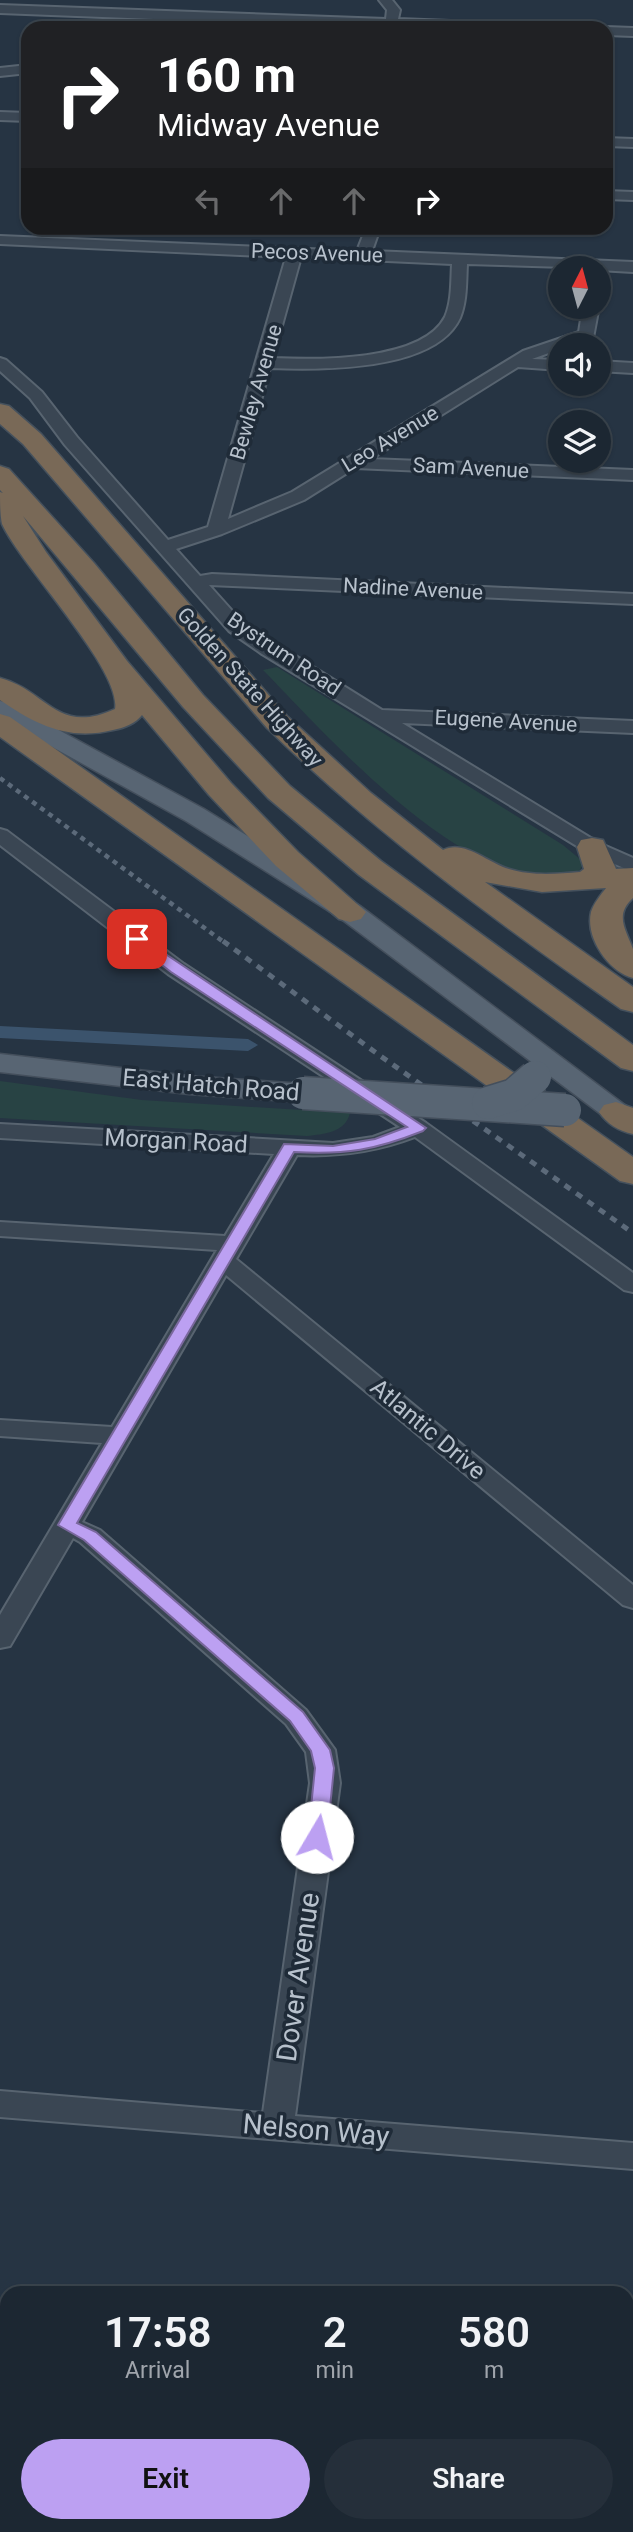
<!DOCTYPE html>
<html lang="en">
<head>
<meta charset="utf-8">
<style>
  body { margin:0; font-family:Roboto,sans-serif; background:#252f3a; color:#f1f3f6; height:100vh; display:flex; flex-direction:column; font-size:26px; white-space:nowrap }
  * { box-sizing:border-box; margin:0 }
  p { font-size:23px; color:#a0a5ac }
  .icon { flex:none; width:38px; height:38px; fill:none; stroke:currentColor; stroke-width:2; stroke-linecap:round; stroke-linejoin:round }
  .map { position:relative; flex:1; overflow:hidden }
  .panel { position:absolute; left:0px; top:2286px; width:634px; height:247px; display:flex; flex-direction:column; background:#1c2732; border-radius:21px 21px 0 0; box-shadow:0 2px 5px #0004,0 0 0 2px #3a444d }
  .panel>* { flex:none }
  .hud { position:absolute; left:21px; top:21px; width:592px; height:214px; border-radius:21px; box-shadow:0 2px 5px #0004,0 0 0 2px #3a444d; background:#202124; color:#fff; overflow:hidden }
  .needle { width:46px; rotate:6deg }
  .fabs { position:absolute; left:548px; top:256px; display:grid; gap:14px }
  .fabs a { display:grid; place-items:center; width:63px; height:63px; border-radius:50%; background:#1c2732; box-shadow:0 2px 5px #0004,0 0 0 2px #3a444d; font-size:35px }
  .pin { position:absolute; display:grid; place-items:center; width:60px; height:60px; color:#fff; margin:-30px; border-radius:14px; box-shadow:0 4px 10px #0006 }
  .me { position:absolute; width:77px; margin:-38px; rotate:8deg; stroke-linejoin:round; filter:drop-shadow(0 0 5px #0008) }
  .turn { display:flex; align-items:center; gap:24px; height:147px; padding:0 21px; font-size:32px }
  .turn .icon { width:91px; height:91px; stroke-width:2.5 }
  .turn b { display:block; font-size:49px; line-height:60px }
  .lanes { display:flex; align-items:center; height:66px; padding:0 21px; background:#0003; justify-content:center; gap:35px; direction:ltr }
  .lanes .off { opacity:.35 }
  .eta { display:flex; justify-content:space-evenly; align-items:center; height:119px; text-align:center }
  .eta b { font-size:42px; font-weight:600; line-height:49px }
  .action { display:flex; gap:14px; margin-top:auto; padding:14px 21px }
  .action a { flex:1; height:80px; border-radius:42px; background:#bca0f2; color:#111; font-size:28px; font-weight:600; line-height:80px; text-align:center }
  .action a+a { background:#252f3a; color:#f1f3f6 }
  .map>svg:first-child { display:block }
  .green { fill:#284344 }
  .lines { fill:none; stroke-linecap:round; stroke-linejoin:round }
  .canal { fill:#3b536c; fill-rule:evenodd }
  .minor-casing { stroke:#586470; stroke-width:4 }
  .major-casing { stroke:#444f5c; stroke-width:3 }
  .highway-casing { stroke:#45515d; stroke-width:3 }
  .minor { fill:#3a4653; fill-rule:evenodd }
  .major { fill:#586573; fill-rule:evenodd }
  .highway { fill:#796957; fill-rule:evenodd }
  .rail-far1 { stroke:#5c6a7a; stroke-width:4.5; stroke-dasharray:5 5; stroke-linecap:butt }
  .rail { stroke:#5c6a7a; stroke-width:5; stroke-dasharray:7 7; stroke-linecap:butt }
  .major-bridge-casing { stroke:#444f5c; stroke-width:35; stroke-linecap:butt }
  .major-bridge { stroke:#586573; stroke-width:32 }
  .route { fill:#bca0f2; stroke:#7a689d; stroke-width:2 }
  .labels { text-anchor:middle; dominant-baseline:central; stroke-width:7; stroke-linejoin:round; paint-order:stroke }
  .far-street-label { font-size:21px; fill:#b7c1cc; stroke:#1f2b38 }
  .street-label { font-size:24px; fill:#b7c1cc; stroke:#1f2b38 }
  .near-street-label { font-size:28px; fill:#b7c1cc; stroke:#1f2b38 }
</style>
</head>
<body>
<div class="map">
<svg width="633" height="2532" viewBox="0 0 633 2532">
  <rect width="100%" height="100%" fill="#263443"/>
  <g class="green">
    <path d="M277 667 563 845 581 860 582 866 579 871C481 912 325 733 263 670Z"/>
    <path d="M0 1081 142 1100 350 1113C345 1133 324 1134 307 1136L0 1118Z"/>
  </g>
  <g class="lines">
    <polygon class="canal" points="0,1026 248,1039 258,1045 248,1051 0,1038"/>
    <g class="minor-casing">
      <g id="minor">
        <polygon points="379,0 392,0 400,10 398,19 531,24 537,28 384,28 0,13 0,5 386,19 387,10"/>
        <polygon points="606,27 633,28 633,36 606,35 606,28 602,28"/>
        <polygon points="28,65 28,73 0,76 0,68"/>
        <polygon points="0,112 28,113 28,121 0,120"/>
        <polygon points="606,138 633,139 633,147 606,146"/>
        <polygon points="606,191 633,192 633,200 606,199"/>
        <path d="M366 228H380L372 251 633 262V272L598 270V268L467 264C466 282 467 301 460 318 435 372 320 370 270 368L228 519 292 492 523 351 579 332 583 306H599L593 338 573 345H560V349L532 359 560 360V370L518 367 371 459 633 470V480L355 468 304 500 222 534 176 549 200 576 212 574 633 594V604L209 585 243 623 382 710 633 721V733L402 723 599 843 633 858V872L585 851 262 654 229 631 65 445 30 398 0 371V358L6 360 42 392 77 437 168 540 208 527 286 257 0 244V236L357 251ZM301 257 452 264C451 281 452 301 445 317 422 362 316 360 273 358Z"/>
        <polygon points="598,361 633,363 633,373 598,371"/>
        <path d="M0 829 7 831 184 964 426 1123 633 1273V1292L624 1290 415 1137C376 1152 339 1157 297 1155L236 1259 633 1585V1608L623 1605 226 1275 82 1522 100 1530 306 1710 335 1750 340 1783 295 2116 633 2143V2169L0 2117V2091L263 2113 310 1783 306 1752 286 1724 80 1542 73 1538 10 1646 0 1648V1615L102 1443 0 1436V1420L112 1427 217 1250 0 1236V1222L225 1236 274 1154 0 1138V1124L333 1143 373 1137 400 1127 168 974 0 845Z"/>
      </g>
    </g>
    <g class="major-casing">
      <g id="major">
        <polygon points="0,701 9,703 204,809 360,906 626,1106 631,1112 626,1118 616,1121 606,1118 340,918 186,821 0,718"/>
        <polygon points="0,1054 189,1076 303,1084 313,1087 318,1093 313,1099 303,1102 189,1094 0,1072"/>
      </g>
    </g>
    <g class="highway-casing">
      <g id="highway">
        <path d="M0 404 9 406 41 434 287 716 371 793 443 850C464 839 488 863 509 869 531 876 557 874 580 872L584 869 577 847 581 840 592 838 603 840 616 869 633 868V898C614 915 626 930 633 949 633 957 633 970 633 978 609 972 585 938 591 912 594 903 600 896 606 888L542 892 485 882 633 987V1012L621 1009C497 922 376 834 267 728L23 444 0 424Z"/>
        <path d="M0 466 9 469 94 563 203 695 290 786 381 861 633 1045V1071L621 1068 359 875 268 798 183 707 23 516 46 552 127 661 231 783 298 852 366 912 361 919 350 922 339 919 276 866 209 795 142 715C136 723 124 728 113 730 69 741 36 725 0 700V678C47 690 56 736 115 709 122 670 22 567 2 524 0 515 0 502 0 492L3 493 0 490Z"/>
        <polygon points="0,714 10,717 633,1157 633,1184 620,1181 0,737"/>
        <path d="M616 1102 633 1108V1134C619 1131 607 1124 599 1112L604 1105Z"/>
      </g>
    </g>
    <use href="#minor" class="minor"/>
    <use href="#major" class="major"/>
    <use href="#highway" class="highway"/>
    <polyline class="rail-far1" points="0,778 225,943"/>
    <polyline class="rail" points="223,941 379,1055 633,1233"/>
    <g class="major-bridge-casing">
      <g id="major-bridge">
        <polyline points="303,1093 565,1110"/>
        <polyline points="488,1103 514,1095 535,1077"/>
      </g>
    </g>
    <use href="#major-bridge" class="major-bridge"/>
  </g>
  <path class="route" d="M137 935 426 1128 423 1131C375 1150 346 1155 294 1152L77 1523 96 1532 303 1712 330 1750 334 1768 327 1837 324 1842H311L308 1837 315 1768 311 1751 290 1721 84 1540 58 1525 284 1144 333 1146 375 1139 407 1127 171 972 132 942V936Z"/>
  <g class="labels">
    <g class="far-street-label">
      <text transform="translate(317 253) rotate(2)">Pecos Avenue</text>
      <text transform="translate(256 392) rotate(-74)">Bewley Avenue</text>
      <text transform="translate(390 439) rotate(-31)">Leo Avenue</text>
      <text transform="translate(471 468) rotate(3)">Sam Avenue</text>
      <text transform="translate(413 589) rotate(3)">Nadine Avenue</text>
      <text transform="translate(284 654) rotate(34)">Bystrum Road</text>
      <text transform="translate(250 687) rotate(48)">Golden State Highway</text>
      <text transform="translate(506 721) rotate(3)">Eugene Avenue</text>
    </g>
    <g class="street-label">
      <text transform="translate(211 1085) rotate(5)">East Hatch Road</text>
      <text transform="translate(176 1141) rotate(3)">Morgan Road</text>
      <text transform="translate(428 1429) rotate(40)">Atlantic Drive</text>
    </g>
    <g class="near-street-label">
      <text transform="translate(298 1977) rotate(-82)">Dover Avenue</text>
      <text transform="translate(316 2130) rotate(5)">Nelson Way</text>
    </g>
  </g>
</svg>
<div class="fabs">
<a><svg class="needle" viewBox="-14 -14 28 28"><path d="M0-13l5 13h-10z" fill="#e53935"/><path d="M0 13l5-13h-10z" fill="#a0a5ac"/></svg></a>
<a><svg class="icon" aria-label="sound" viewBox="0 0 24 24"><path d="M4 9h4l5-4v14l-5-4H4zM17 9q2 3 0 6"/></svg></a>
<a><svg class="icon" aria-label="layers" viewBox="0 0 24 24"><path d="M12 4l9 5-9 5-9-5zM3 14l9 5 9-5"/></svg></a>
</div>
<div class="pin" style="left:137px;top:939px;background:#d93025"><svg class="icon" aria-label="arrive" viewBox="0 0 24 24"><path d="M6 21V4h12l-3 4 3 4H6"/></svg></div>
<svg class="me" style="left:317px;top:1837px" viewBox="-20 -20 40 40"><circle r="19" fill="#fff"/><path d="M0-13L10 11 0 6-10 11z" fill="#bca0f2"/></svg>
<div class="hud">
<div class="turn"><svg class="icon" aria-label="right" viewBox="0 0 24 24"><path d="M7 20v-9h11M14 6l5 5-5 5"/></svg><div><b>160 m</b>Midway Avenue</div></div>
<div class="lanes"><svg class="icon off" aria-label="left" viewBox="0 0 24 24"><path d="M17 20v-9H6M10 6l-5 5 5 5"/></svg><svg class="icon off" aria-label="ahead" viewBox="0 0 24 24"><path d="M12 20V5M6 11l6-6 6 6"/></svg><svg class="icon off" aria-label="ahead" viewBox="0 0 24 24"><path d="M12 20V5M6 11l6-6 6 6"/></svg><svg class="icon" aria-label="right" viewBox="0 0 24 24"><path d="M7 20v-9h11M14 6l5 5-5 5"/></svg></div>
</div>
<section class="panel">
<div class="eta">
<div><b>17:58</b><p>Arrival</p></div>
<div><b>2</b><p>min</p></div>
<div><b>580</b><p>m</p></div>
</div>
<div class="action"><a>Exit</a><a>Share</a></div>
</section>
</div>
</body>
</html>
